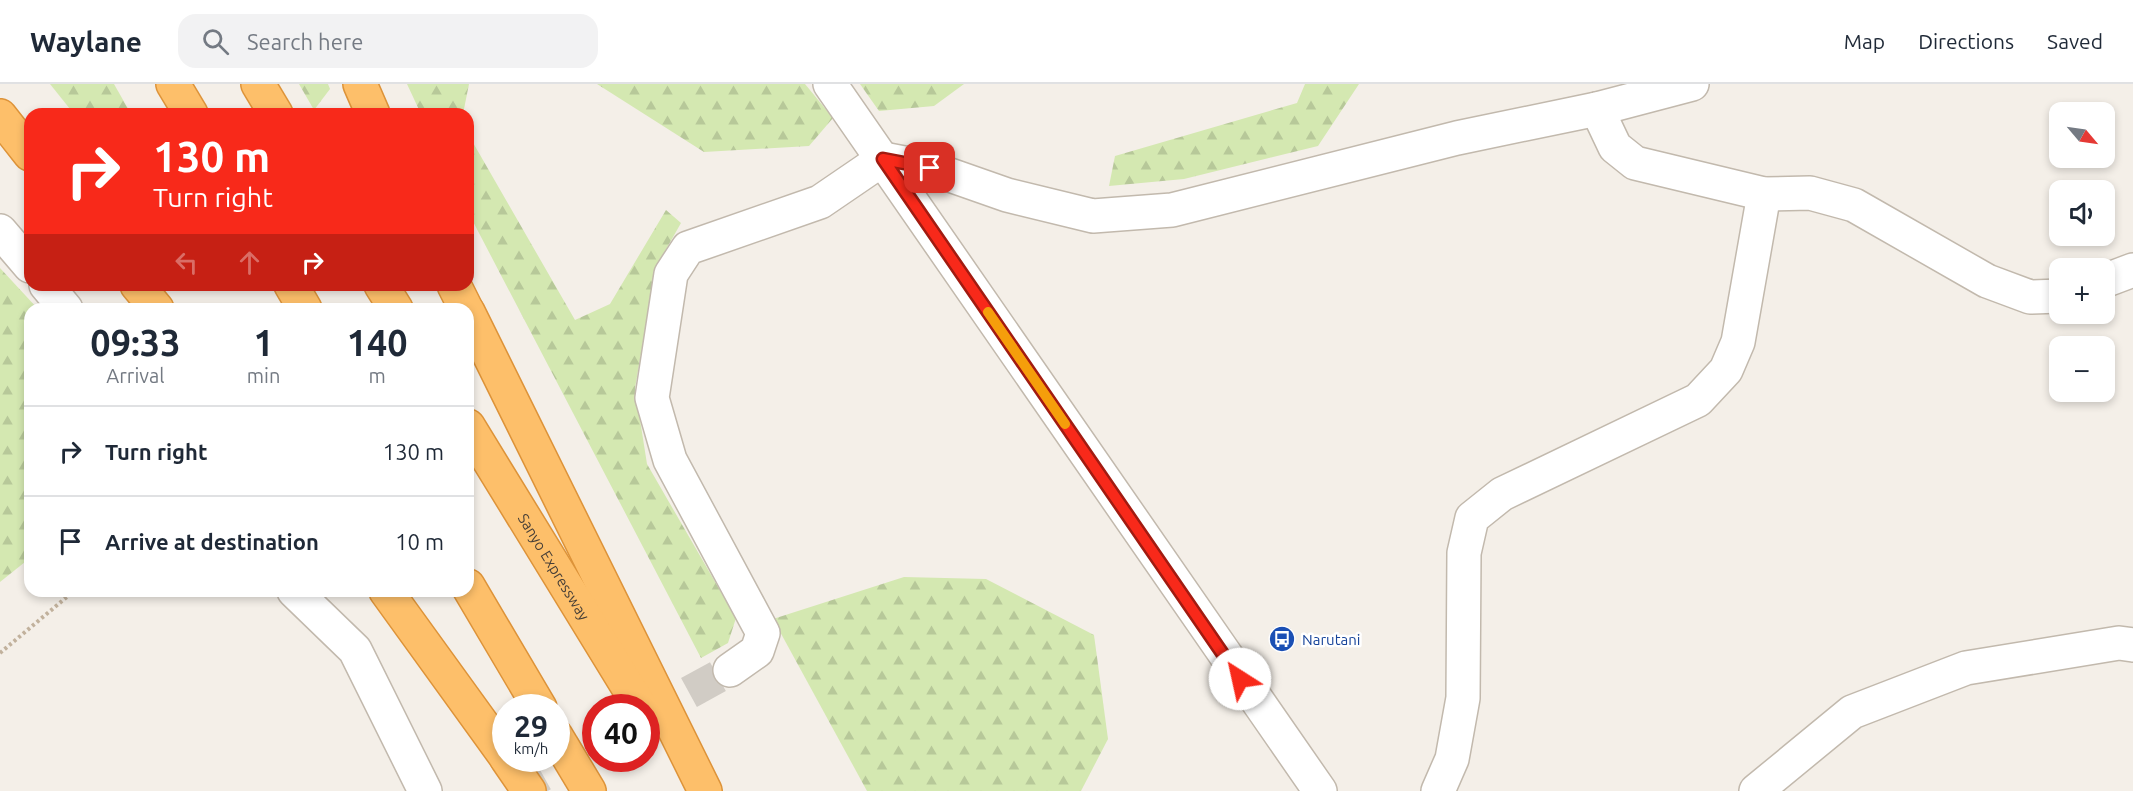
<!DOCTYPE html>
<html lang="en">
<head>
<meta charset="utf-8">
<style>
  body { margin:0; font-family:Ubuntu,sans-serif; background:#f2f2f3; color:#1f2937; height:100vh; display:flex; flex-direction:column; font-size:22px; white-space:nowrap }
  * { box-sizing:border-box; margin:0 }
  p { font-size:20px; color:#747a83 }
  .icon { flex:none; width:33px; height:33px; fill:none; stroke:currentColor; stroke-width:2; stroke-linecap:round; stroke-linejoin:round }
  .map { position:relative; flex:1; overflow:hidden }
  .sheet { position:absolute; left:24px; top:219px; width:450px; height:294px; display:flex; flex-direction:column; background:#fff; border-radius:18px; box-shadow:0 3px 9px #0003 }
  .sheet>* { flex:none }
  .top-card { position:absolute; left:24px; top:24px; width:450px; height:183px; border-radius:18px; box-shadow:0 3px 9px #0003; background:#f8291a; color:#fff; overflow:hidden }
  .needle { width:39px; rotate:119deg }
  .tools { position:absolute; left:2049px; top:18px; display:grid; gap:12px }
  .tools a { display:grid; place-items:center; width:66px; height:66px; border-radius:12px; background:#fff; box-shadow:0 3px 9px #0003; font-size:30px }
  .speed { position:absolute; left:492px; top:610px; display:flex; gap:12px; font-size:30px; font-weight:700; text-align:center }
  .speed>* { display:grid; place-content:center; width:78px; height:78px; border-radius:50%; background:#fff; box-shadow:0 3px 9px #0003; line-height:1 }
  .speed small { font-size:15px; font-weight:400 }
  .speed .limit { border:9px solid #d22; background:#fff; color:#111 }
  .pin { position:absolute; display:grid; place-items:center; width:51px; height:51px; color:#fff; margin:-26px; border-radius:12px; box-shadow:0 3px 9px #0006 }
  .me { position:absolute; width:66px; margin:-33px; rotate:325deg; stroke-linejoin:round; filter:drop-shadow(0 0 4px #0008) }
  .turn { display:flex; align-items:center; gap:21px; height:126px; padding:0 30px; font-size:27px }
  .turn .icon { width:78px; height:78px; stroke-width:2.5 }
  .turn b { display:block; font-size:42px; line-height:51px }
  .lanes { display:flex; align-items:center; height:57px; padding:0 30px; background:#0003; justify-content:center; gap:30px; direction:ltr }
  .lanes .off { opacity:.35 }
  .eta { display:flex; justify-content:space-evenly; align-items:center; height:102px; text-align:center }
  .eta b { font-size:36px; font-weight:700; line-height:42px }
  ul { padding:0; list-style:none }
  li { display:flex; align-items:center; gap:18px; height:90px; padding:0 30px; border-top:2px solid #e0e1e3 }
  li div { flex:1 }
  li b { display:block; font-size:22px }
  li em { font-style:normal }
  header { display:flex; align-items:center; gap:36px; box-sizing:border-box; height:84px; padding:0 30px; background:#fff; border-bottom:2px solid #e0e1e3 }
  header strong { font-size:28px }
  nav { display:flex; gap:33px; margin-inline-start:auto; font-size:21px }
  .search { width:420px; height:54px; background:#f2f2f3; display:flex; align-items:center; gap:15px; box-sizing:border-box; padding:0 21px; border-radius:18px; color:#747a83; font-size:22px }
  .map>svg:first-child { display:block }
  .forest { fill:url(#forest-firs) }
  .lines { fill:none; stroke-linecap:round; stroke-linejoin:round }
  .minor-tunnel { stroke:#d1ccc5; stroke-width:33; stroke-dasharray:33 16; stroke-linecap:butt }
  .minor-casing { stroke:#c2b9ad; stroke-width:36 }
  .tertiary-casing { stroke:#c2b9ad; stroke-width:36 }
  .motorway-casing { stroke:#dd9339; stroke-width:36 }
  .path { stroke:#c1b19c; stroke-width:4; stroke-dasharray:3 3; stroke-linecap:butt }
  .minor { stroke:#fff; stroke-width:33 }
  .tertiary { stroke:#fff; stroke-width:33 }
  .motorway { stroke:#fdbf6a; stroke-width:33 }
  .route-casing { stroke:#a11b11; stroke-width:15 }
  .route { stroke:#f8291a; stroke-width:10 }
  .slow { stroke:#f59e0b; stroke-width:10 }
  .labels { text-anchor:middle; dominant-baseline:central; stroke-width:5; stroke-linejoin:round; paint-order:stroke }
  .street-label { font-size:15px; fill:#473f37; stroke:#fff }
  .transit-label { font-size:15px; fill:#164399; stroke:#fff; text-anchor:start }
</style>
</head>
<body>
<header>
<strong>Waylane</strong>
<div class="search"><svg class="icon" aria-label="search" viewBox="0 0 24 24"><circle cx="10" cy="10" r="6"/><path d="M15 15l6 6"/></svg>Search here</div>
<nav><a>Map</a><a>Directions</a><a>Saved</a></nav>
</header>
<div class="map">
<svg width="2133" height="707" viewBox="0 0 2133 707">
  <defs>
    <pattern id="forest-firs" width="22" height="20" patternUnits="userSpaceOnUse" patternTransform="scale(1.5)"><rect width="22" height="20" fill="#d4e8b1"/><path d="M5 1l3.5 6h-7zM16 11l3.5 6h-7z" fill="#b7c899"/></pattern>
  </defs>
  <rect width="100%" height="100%" fill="#f4efe8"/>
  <g class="forest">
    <polygon points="50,0 114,0 131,30 74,30"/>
    <polygon points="299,0 328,0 330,5 314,26"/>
    <polygon points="407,0 469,0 463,30 421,30"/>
    <polygon points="597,0 805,0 833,34 809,62 704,68"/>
    <polygon points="860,0 964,0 934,22 879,27"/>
    <polygon points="1305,0 1359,0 1318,62 1184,95 1109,102 1115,72 1297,19"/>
    <polygon points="468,50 575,236 610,220 666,126 681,139 656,183 635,304 647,380 736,534 728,559 701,574 468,128"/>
    <polygon points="0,184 38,225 30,225 30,474 0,498"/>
    <polygon points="904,493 986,495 1094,551 1108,655 1081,707 867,707 773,535"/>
  </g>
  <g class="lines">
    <g class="minor-tunnel">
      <polyline points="646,632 730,586"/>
      <polyline points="514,707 596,661"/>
    </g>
    <g class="minor-casing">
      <g id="minor">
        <polyline points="1597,25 1615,63 1635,79 1764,110 1810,109 1854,121 1987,197 2030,213 2060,212"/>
        <polyline points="0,147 30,182"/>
        <polyline points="2104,197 2133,186"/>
        <polyline points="46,201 66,225"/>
        <polyline points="294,507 355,566 425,707"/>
        <polyline points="730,586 757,567 763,549 670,376 652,314 671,190 688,164 820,118 883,75"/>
        <polyline points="1438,707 1452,675 1463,614 1464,469 1472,434 1502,410 1698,316 1726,286 1738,258 1764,110"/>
        <polyline points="1756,707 1852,628 1966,584 2119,559 2133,561"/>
      </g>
    </g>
    <g class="tertiary-casing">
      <g id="tertiary">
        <polyline points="830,0 1320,707"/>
        <polyline points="883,75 930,84 1007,111 1093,132 1172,126 1457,54 1597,25 1692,0"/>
      </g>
    </g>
    <g class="motorway-casing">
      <g id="motorway">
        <polyline points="173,0 191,30"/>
        <polyline points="258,0 276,30"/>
        <polyline points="360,0 373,30"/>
        <polyline points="0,32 30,70"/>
        <polyline points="137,201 157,225"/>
        <polyline points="291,201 305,225"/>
        <polyline points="381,201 396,225"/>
        <polyline points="454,201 466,225"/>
        <polyline points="468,228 705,707"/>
        <path id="s1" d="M468 342 641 624"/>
        <polyline points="468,502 540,624"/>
        <polyline points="386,507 506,673"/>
        <polyline points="556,652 589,707"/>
        <polyline points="507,675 529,707"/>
      </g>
    </g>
    <polyline class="path" points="0,569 74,507"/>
    <use href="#minor" class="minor"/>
    <use href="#tertiary" class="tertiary"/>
    <use href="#motorway" class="motorway"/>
  </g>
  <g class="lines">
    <g class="route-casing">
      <polyline id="route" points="930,84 883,75 1240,595"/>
    </g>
    <use href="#route" class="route"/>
    <polyline class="slow" points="988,228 1065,340"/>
  </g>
  <defs>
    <g id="bus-disc" transform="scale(1.35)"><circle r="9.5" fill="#1a4fb4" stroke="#fff"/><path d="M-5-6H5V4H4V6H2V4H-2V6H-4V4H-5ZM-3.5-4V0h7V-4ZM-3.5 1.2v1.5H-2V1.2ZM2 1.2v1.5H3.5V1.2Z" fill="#fff"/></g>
  </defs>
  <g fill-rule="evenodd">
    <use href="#bus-disc" x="1282" y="555"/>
  </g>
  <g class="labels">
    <g class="street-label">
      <text stroke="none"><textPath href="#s1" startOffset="165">Sanyo Expressway</textPath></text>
    </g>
    <g class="transit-label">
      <text x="1302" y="555">Narutani</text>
    </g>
  </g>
</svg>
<div class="tools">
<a><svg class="needle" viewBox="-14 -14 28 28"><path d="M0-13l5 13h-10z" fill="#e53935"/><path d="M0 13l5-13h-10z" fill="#747a83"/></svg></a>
<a><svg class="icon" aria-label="sound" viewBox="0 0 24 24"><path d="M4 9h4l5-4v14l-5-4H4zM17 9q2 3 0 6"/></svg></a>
<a>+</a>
<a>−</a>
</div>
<div class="speed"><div>29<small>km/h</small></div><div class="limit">40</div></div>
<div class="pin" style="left:930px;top:84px;background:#d93025"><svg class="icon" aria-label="arrive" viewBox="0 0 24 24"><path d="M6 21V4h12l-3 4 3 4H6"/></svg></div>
<svg class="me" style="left:1240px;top:595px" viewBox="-20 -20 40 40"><circle r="19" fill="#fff"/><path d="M0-13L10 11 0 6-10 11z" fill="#f8291a"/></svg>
<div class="top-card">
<div class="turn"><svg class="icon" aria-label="right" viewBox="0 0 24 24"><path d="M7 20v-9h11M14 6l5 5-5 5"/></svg><div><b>130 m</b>Turn right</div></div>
<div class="lanes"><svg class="icon off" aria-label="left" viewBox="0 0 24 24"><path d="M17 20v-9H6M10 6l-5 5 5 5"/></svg><svg class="icon off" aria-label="ahead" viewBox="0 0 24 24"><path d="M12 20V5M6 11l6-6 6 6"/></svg><svg class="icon" aria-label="right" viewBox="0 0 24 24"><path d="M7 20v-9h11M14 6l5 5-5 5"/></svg></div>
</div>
<section class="sheet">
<div class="eta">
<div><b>09:33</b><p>Arrival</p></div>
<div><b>1</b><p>min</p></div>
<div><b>140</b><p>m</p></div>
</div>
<ul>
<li><svg class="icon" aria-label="right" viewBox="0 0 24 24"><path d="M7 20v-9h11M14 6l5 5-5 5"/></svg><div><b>Turn right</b></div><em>130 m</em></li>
<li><svg class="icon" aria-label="arrive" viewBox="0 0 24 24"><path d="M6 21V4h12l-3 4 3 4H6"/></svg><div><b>Arrive at destination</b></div><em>10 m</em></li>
</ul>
</section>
</div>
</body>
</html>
